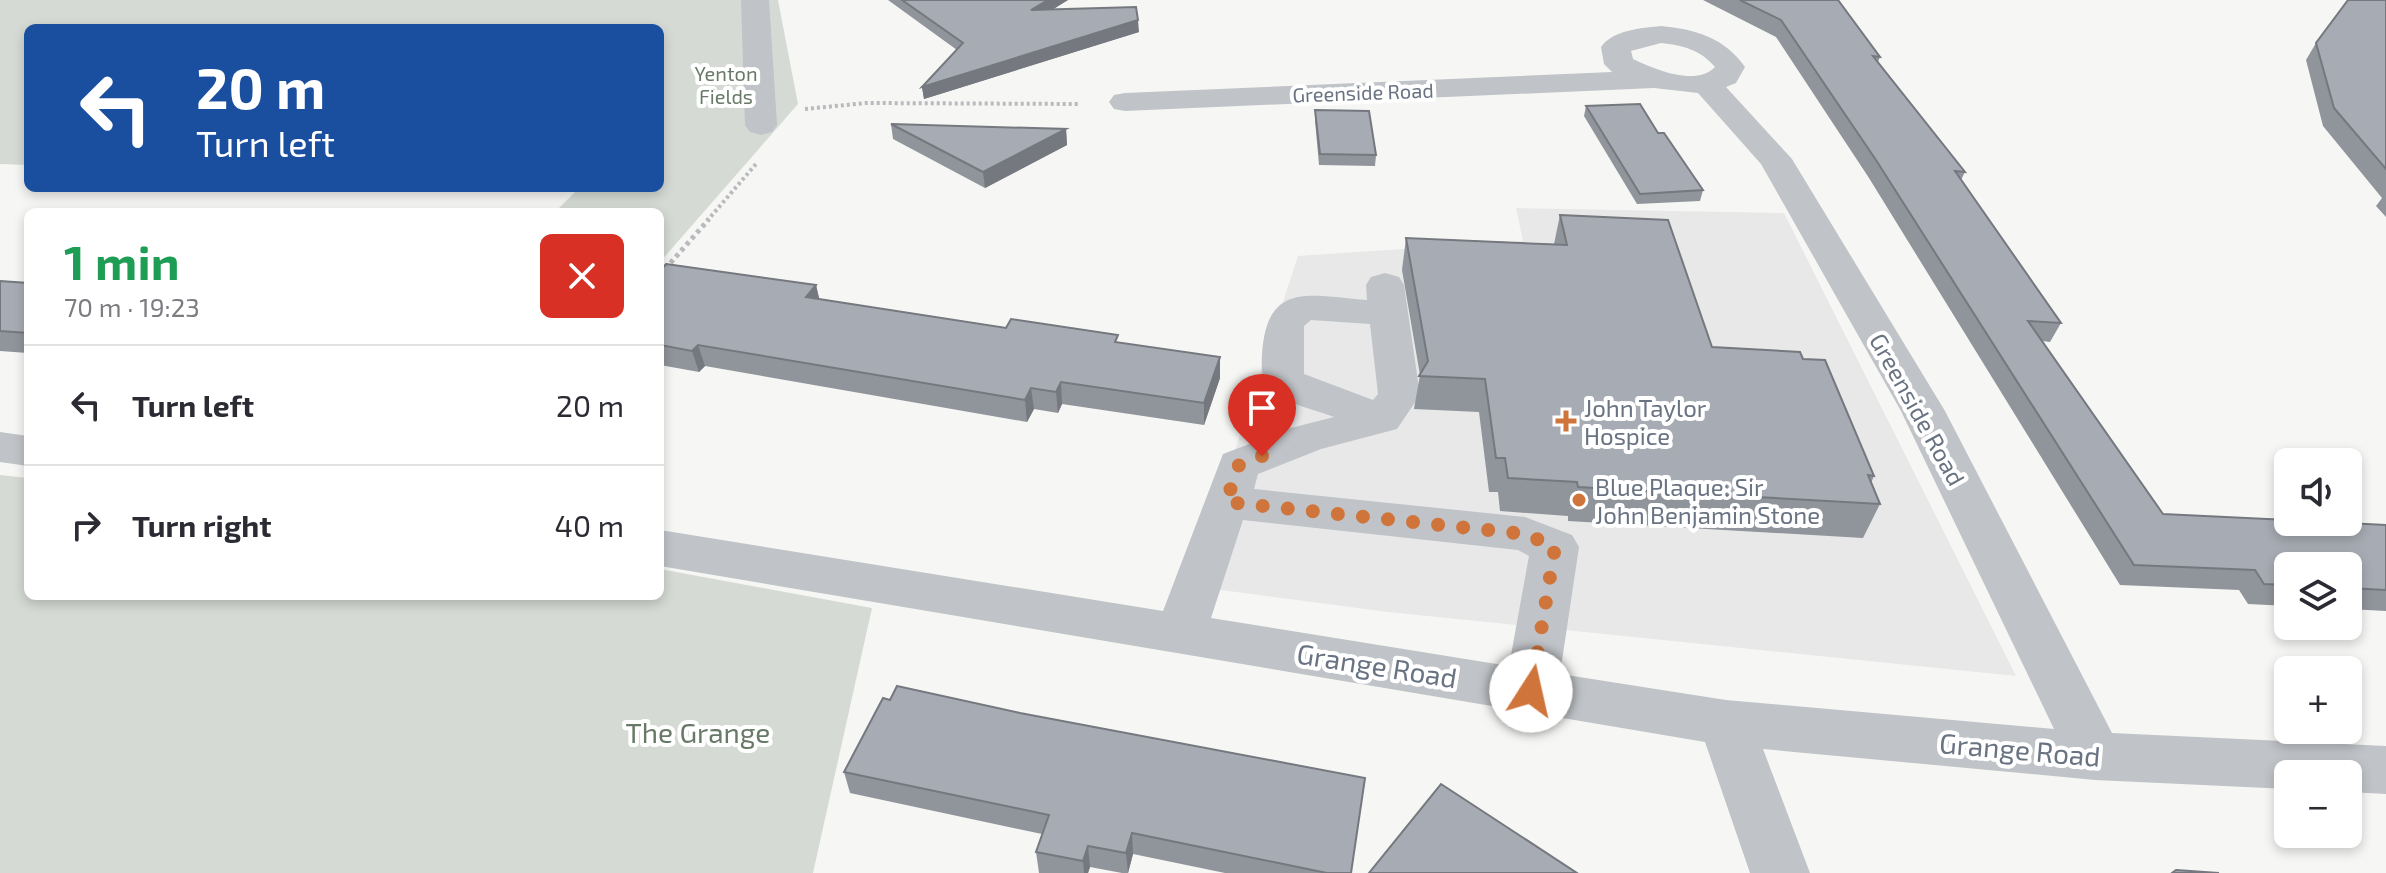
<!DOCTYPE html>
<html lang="en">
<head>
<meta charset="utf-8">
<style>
  body { margin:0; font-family:"Exo 2",sans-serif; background:#f2f2f3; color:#2b2b33; height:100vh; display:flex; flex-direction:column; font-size:30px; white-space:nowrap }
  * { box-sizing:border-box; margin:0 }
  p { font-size:26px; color:#7c7c81 }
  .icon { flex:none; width:44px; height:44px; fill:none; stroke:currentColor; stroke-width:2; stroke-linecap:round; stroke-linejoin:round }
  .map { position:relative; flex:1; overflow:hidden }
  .sheet { position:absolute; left:24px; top:208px; width:640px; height:392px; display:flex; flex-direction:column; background:#fff; border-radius:12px; box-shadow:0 4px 12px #0003 }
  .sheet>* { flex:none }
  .hud { position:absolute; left:24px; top:24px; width:640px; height:168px; border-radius:12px; box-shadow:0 4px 12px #0003; background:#1a4fa0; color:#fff; overflow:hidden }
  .buttons { position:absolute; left:2274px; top:448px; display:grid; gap:16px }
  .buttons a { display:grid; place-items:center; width:88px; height:88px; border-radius:12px; background:#fff; box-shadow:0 4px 12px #0003; font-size:40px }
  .pin { position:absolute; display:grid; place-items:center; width:68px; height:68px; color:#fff; margin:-82px -34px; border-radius:50% 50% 50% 0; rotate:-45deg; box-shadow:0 0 8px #0007 }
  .pin .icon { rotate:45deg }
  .me { position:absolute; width:88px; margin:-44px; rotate:10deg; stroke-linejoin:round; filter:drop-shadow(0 0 6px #0008) }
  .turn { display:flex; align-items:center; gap:28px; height:168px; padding:0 40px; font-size:36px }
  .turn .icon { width:104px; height:104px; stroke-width:2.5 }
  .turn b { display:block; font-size:56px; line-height:68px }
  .round { display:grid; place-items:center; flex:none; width:84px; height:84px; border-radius:12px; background:#f2f2f3 }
  .overview { display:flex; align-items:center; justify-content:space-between; height:136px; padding:0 40px }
  h1 { font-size:48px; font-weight:700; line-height:60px; color:#1e9e55 }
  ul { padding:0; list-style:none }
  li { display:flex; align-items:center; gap:24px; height:120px; padding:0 40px; border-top:2px solid #e1e1e2 }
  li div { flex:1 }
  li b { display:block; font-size:30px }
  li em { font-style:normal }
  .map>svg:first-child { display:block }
  .built { fill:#e7e8e7 }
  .green { fill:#d5dbd4 }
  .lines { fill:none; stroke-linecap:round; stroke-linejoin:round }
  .path-far1 { stroke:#b8babd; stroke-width:4; stroke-dasharray:3 3; stroke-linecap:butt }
  .path { stroke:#b8babd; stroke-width:5; stroke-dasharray:4 4; stroke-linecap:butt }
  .minor { fill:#c0c3c7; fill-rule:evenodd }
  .wall { fill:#90949b }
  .shaded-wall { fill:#75787e }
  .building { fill:#a7acb4; stroke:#75787e; stroke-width:2 }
  .route { stroke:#cf753c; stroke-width:14; stroke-dasharray:0 25.2 }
  .poi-dot { fill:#cf753c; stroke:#fff; stroke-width:3 }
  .labels { text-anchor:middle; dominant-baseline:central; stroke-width:8; stroke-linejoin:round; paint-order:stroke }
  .far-park-label { font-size:20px; fill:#687a67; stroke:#fff }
  .far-street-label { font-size:20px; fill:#697382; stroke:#fff }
  .poi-label { font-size:24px; fill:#697382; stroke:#fff; text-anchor:start }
  .street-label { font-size:24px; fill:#697382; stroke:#fff }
  .near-street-label { font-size:28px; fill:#697382; stroke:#fff }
  .near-park-label { font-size:28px; fill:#687a67; stroke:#fff }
</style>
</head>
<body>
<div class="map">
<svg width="2386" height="873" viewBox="0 0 2386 873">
  <rect width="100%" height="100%" fill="#f6f7f4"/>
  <polygon class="built" points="1516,208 1784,213 2016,676 1388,612 1191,586 1298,256 1523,241"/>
  <g class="green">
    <polygon points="0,0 778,0 798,104 660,262 660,212 555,212 579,188 660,188 660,28 28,28 28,165 0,164"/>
    <polygon points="0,475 28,478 28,596 660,596 660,569 872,608 813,873 0,873"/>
  </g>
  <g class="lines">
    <g class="path-far1">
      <polyline points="805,109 866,103 1079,104"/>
      <polyline points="707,221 756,164"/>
    </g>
    <polyline class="path" points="660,275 709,219"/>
    <g class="minor">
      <polygon points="741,0 769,0 777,125 772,132 761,135 750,132 745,125"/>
      <path d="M1661 26C1695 29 1725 38 1745 67L1736 83 1726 87 1792 159 1945 411 2112 733 2386 746V794L2348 792V774H2288V789L2095 780 1763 749 1810 873H1750L1705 742 660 566V530L1163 611 1223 454 1291 428 1334 417C1316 410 1291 405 1275 394 1262 385 1261 369 1262 354 1267 280 1310 296 1367 300L1366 285 1371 277 1385 273 1399 277 1404 285 1420 395 1397 429 1321 449 1258 474 1254 489 1525 517 1572 535 1579 547 1560 674 1726 700 2054 729 1901 411 1761 164 1698 93 1654 88 1125 111 1114 109 1109 102 1114 95 1125 93 1612 72 1604 64 1601 47C1613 30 1641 28 1661 26ZM1661 43C1682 45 1701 50 1715 67 1696 87 1654 69 1633 59L1631 51ZM1311 320 1370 324 1378 394 1373 400 1304 374V326ZM1243 520 1518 550 1529 556 1509 666 1211 618Z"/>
      <polygon points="0,432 28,436 28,466 0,462"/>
    </g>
  </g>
  <g class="wall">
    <polygon points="888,0 1068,0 1052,10 1139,32 924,99 922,87 957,50"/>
    <polygon points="1703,0 1838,0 1880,57 1878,62 1965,172 1961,180 2061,323 2050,342 2042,341 2163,514 2386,525 2386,611 2348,609 2348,566 2288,566 2288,606 2248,604 2239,590 2120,585 1869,178 1776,37"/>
    <polygon points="2386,0 2386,217 2376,206 2382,198 2323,126 2306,60 2316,43"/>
    <polygon points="1586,106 1658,133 1703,190 1700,201 1637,204 1584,116"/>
    <polygon points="1315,110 1376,155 1375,166 1319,165 1315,120"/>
    <polygon points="891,124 1066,129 1067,145 985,188 893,139"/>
    <polygon points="1560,215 1712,347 1803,359 1874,476 1871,483 1880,504 1863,538 1568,521 1568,516 1500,511 1498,492 1489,492 1479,412 1414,409 1420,375 1402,270 1406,238 1554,244"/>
    <polygon points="660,271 816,285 819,299 1006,328 1118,343 1220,378 1204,425 1062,404 1058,413 1034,409 1027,422 705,366 699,372 660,365"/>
    <polygon points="0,281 28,283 28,353 0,351"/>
    <polygon points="844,772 1351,873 1225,873 1133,854 1128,873 1122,873 1090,867 1088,873 1039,873 1036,852 1042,834 850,793"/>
  </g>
  <g class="shaded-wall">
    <polygon points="1048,0 1068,0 1032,22 1031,10"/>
    <polygon points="1138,20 1139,32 924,99 922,87"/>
    <polygon points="1066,129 1067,145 985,188 983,172"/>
    <polygon points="816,285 821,306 806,297"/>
    <polygon points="698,345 705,366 699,372 692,351"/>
    <polygon points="1220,357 1220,378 1204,425 1204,403"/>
    <polygon points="1061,382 1062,404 1058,413 1056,392"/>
    <polygon points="1031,388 1034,409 1027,422 1025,400"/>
    <polygon points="1132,833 1133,854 1128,873 1126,853"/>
    <polygon points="1088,846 1090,867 1088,873 1084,873 1083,861"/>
  </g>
  <g class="building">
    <polygon points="902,0 1048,0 1031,10 1136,7 1138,20 922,87 963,43"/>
    <polygon points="1740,0 1838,0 1880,57 1873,56 1965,172 1955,171 2061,323 2028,321 2163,514 2288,520 2288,522 2327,522 2386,525 2386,590 2348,588 2348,566 2288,566 2288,585 2264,584 2255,570 2134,565 1876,160 1781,20"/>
    <polygon points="2348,0 2386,0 2386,169 2334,108 2316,43"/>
    <polygon points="1640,104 1658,133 1664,133 1703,190 1640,194 1586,106"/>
    <polygon points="1315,110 1369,111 1376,155 1320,154"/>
    <polygon points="891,124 1066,129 983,172"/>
    <polygon points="1560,215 1668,220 1712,347 1800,352 1803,359 1825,360 1874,476 1868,475 1880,504 1578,487 1577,482 1508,478 1505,458 1496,458 1485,379 1419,376 1428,361 1406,238 1567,245"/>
    <polygon points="666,264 816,285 806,297 1006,328 1011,319 1118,335 1115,342 1220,357 1204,403 1061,382 1056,392 1031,388 1025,400 698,345 692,351 660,345 660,271"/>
    <polygon points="0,281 28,283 28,333 0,331"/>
    <polygon points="897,686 1020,713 1365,778 1351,873 1327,873 1132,833 1126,853 1088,846 1083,861 1036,852 1049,815 844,772 883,698 890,700"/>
    <polygon points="1441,784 1577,873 1369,873"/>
    <polygon points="2176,870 2219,873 2172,873"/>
  </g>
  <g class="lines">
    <polyline class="route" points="1262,456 1239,465 1226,502 1525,534 1555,547 1531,691"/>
  </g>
  <g class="poi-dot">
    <path d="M1562 409h8v8h8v8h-8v8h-8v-8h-8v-8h8z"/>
    <circle cx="1579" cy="500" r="8"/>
  </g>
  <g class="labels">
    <g class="far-park-label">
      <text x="726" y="73">Yenton<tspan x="726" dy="23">Fields</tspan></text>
    </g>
    <g class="far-street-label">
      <text transform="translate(1363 92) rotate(-2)">Greenside Road</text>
    </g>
    <g class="poi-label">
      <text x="1584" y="407">John Taylor<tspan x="1584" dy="28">Hospice</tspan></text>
      <text x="1595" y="486">Blue Plaque: Sir<tspan x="1595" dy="28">John Benjamin Stone</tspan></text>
    </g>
    <g class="street-label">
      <text transform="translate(1918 409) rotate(61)">Greenside Road</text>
    </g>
    <g class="near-street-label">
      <text transform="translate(1377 665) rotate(9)">Grange Road</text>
      <text transform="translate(2020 749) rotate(5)">Grange Road</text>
    </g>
    <g class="near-park-label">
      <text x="698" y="732">The Grange</text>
    </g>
  </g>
</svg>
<div class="buttons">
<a><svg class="icon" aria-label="sound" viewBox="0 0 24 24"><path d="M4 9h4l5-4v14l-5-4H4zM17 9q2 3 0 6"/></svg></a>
<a><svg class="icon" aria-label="layers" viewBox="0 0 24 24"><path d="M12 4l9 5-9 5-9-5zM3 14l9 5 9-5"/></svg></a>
<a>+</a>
<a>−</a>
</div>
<div class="pin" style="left:1262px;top:456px;background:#d93025"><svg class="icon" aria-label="arrive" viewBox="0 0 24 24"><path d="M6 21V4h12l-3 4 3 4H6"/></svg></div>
<svg class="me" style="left:1531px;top:691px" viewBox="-20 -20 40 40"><circle r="19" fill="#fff"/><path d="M0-13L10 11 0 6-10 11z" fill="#cf753c"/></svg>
<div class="hud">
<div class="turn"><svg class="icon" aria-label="left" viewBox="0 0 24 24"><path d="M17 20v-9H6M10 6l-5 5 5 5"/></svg><div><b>20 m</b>Turn left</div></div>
</div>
<section class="sheet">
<div class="overview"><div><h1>1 min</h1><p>70 m · 19:23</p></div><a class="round" style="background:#d93025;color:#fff"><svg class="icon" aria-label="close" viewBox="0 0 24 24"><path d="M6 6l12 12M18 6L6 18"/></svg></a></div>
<ul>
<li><svg class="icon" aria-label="left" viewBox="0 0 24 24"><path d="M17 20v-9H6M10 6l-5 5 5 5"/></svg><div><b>Turn left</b></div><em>20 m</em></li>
<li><svg class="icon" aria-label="right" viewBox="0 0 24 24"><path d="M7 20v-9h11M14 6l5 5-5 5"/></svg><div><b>Turn right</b></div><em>40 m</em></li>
</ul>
</section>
</div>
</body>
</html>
